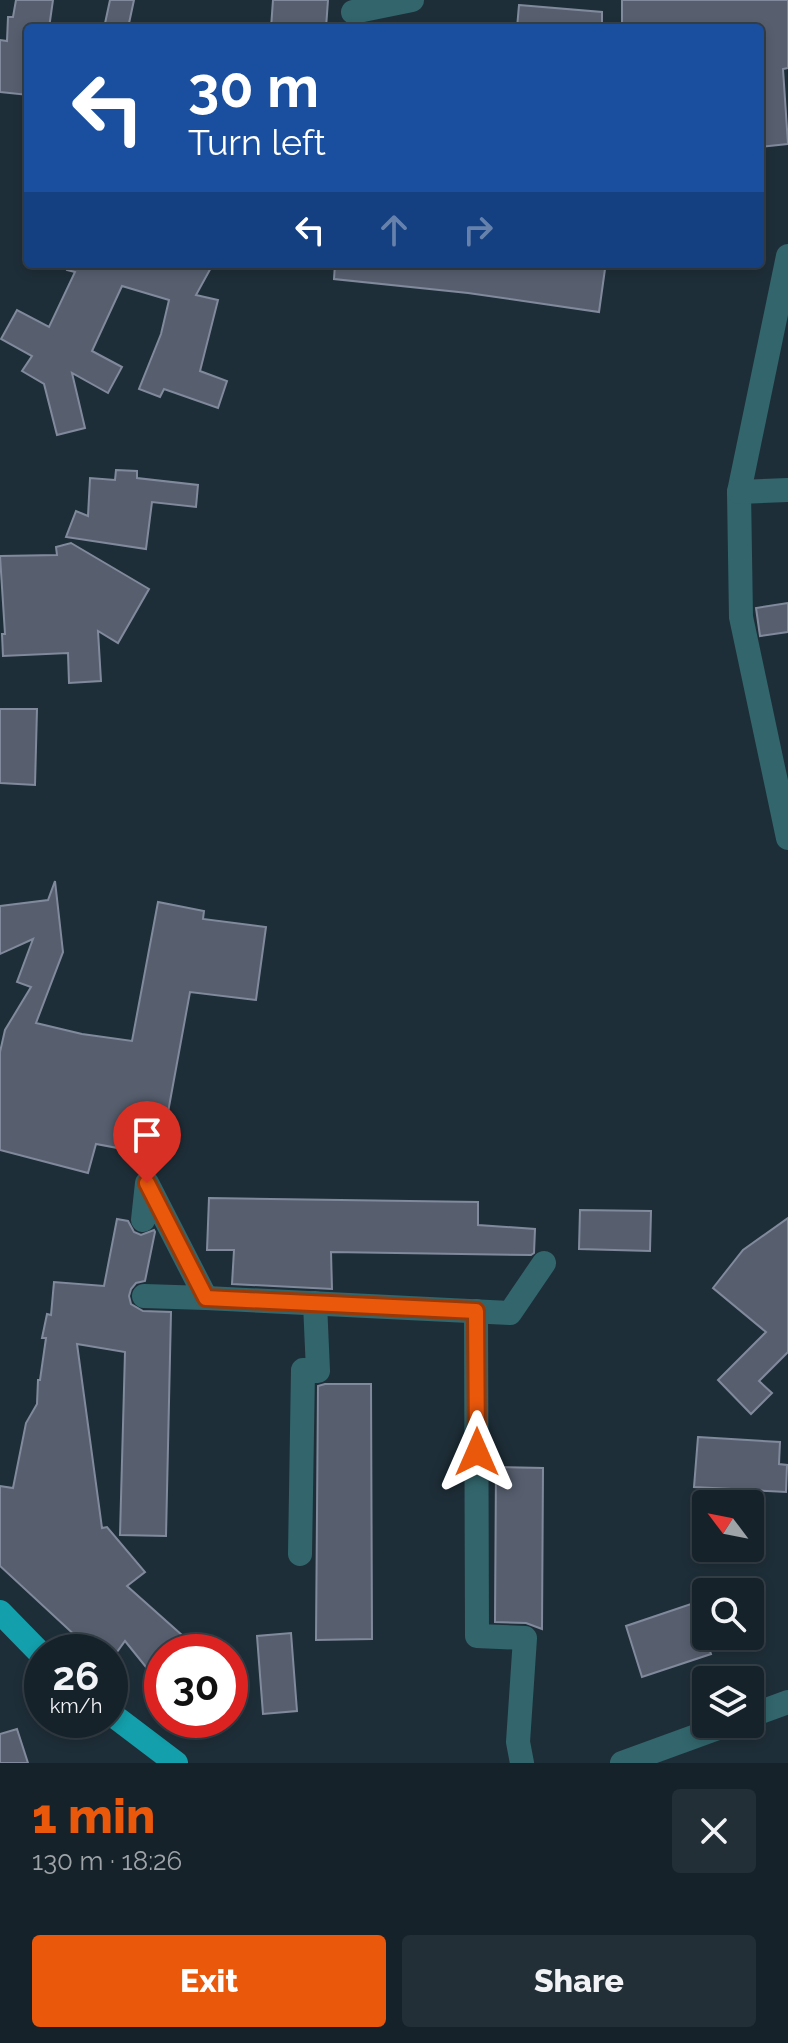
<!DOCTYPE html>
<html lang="en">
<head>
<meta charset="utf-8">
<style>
  body { margin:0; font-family:Raleway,sans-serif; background:#232f36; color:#f1f3f6; height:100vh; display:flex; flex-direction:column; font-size:30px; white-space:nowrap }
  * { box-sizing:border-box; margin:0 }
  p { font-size:26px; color:#9ea4a8 }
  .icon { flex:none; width:44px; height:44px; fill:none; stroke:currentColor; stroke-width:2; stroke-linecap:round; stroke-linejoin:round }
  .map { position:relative; height:1763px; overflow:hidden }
  .details { display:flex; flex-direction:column; background:#16222a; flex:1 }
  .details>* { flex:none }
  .hud { position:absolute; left:24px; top:24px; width:740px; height:244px; border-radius:8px; box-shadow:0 4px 12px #0003,0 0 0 2px #353f47; background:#1a4fa0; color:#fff; overflow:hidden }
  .needle { width:52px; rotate:302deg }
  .fabs { position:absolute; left:692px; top:1490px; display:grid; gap:16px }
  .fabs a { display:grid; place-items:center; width:72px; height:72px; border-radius:8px; background:#16222a; box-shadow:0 4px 12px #0003,0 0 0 2px #353f47; font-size:40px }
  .speed { position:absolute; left:24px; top:1634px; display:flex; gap:16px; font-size:40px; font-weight:700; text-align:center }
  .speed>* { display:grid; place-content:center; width:104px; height:104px; border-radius:50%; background:#16222a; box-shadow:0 4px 12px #0003,0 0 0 2px #353f47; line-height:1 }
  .speed small { font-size:20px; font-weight:400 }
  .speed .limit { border:12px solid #d22; background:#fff; color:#111 }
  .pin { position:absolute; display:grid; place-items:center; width:68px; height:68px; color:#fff; margin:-82px -34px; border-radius:50% 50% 50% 0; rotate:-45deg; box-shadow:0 0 8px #0007 }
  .pin .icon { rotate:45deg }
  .me { position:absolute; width:88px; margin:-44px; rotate:0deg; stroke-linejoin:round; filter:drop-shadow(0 0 6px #0008) }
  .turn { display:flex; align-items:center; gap:28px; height:168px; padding:0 32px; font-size:36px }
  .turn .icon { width:104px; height:104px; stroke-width:2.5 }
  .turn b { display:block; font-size:56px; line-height:68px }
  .lanes { display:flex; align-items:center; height:76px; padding:0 32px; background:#0003; justify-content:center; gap:40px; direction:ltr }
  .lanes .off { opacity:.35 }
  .round { display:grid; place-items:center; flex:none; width:84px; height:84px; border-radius:8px; background:#232f36 }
  .head { display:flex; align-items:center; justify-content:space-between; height:136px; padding:0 32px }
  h1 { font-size:48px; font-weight:800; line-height:60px; color:#ea580c }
  .action { display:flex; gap:16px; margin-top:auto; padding:16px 32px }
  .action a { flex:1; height:92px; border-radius:8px; background:#ea580c; color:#fff; font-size:32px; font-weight:800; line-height:92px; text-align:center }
  .action a+a { background:#232f36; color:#f1f3f6 }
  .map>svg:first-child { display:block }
  .building { fill:#575f6f; stroke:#818a9c; stroke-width:2 }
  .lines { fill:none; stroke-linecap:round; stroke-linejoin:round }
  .minor { stroke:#32666c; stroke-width:24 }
  .major { stroke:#139fab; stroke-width:24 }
  .route-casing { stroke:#983908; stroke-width:20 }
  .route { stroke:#ea580c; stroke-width:14 }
</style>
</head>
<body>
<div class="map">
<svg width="788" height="1763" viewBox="0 0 788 1763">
  <rect width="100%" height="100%" fill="#1e2e38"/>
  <g class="building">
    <polygon points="16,0 53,0 49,28 28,28 28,95 0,92 0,40 7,41 8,17 13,17"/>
    <polygon points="110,0 134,0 128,28 104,28"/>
    <polygon points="273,0 328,0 326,28 271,28"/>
    <polygon points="622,0 788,0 788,68 783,69 788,144 760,147 760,28 622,28"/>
    <polygon points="519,5 602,12 602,28 517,28"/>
    <polygon points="68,264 213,264 196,295 218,300 200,371 227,381 218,408 164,389 160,397 139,389 161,334 169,300 122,286 92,351 122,367 108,393 72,373 85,428 57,435 44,384 22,371 32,356 1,339 17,310 49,327 75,272 67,270"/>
    <polygon points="335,264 568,264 605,269 599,312 468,293 334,279"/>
    <polygon points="116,470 137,471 137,478 198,485 196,507 152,502 146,549 66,537 76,511 88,516 90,478 115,480"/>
    <polygon points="71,543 149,589 118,643 98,631 101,681 69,683 68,653 3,656 2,634 5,634 0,556 57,555 56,547"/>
    <polygon points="788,603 788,632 760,636 756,608"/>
    <polygon points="0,709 37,709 35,785 0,783"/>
    <polygon points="55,881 63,952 36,1023 82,1034 132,1041 158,902 204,911 203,919 266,927 256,1000 190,992 160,1156 96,1144 88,1173 0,1150 0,1052 5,1030 31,987 17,982 33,939 0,954 0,906 48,900"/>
    <polygon points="209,1198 478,1202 478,1225 535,1229 534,1253 531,1255 331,1252 332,1289 232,1284 234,1250 207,1250"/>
    <polygon points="580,1210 651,1211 650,1251 579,1249"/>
    <polygon points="788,1218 788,1352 759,1381 772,1393 751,1414 718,1380 766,1332 713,1288 743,1250"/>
    <polygon points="117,1219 128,1221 134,1232 141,1235 154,1230 155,1232 145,1281 136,1283 131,1289 129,1296 131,1304 143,1311 171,1312 166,1536 120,1535 125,1352 77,1344 102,1528 107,1527 145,1572 127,1586 201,1652 162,1652 162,1687 125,1641 117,1652 93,1652 0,1566 0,1486 13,1488 26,1423 37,1404 38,1380 40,1380 46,1338 42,1338 47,1314 51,1315 54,1282 104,1286"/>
    <polygon points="325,1384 371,1384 372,1639 316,1640 318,1386"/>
    <polygon points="698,1437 780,1442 779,1464 787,1465 786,1492 694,1487"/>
    <polygon points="496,1467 543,1468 542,1629 526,1623 495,1622"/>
    <polygon points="694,1603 711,1654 642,1677 626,1626"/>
    <polygon points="291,1633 297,1711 263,1714 257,1636"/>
    <polygon points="17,1729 28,1763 0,1763 0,1734"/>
  </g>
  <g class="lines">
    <g class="minor">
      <polyline points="353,12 412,0"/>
      <polyline points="788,256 739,492 741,617 788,838"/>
      <polyline points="739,492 788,490"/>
      <polyline points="143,1220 147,1183 206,1298 144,1296"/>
      <polyline points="206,1298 510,1313 544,1263"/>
      <polyline points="476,1311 477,1636 525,1638 518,1742 522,1763"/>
      <polyline points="300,1554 303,1370 318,1371 315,1303"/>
      <polyline points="750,1716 788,1702"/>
      <polyline points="622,1763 729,1724"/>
    </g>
    <g class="major">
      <polyline points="0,1612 42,1655"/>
      <polyline points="110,1713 176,1763"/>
    </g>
  </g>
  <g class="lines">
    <g class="route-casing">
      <polyline id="route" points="147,1183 206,1298 476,1311 477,1452"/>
    </g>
    <use href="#route" class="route"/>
  </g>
</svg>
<div class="fabs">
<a><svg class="needle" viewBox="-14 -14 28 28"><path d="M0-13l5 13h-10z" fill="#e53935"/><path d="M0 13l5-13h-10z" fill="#9ea4a8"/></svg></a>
<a><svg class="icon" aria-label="search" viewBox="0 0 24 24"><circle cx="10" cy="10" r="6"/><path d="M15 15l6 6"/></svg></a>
<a><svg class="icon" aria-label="layers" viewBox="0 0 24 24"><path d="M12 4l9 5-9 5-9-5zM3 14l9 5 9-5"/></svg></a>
</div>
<div class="speed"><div>26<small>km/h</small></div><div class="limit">30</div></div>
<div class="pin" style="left:147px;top:1183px;background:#d93025"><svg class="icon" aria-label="arrive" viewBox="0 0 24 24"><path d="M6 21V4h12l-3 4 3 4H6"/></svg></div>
<svg class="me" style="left:477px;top:1452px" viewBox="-20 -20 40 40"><path d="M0-17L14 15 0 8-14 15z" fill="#ea580c" stroke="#fff" stroke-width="4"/></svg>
<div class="hud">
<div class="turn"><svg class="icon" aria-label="left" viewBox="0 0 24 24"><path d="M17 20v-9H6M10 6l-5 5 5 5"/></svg><div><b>30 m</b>Turn left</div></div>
<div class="lanes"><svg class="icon" aria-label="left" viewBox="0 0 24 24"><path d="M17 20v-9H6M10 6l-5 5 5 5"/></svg><svg class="icon off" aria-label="ahead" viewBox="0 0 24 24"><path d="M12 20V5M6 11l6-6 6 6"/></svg><svg class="icon off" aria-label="right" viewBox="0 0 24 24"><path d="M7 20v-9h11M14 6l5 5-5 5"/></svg></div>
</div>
</div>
<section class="details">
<div class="head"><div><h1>1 min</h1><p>130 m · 18:26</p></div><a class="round"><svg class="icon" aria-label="close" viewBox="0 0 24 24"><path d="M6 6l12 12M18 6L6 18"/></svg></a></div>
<div class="action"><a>Exit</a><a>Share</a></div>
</section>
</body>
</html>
